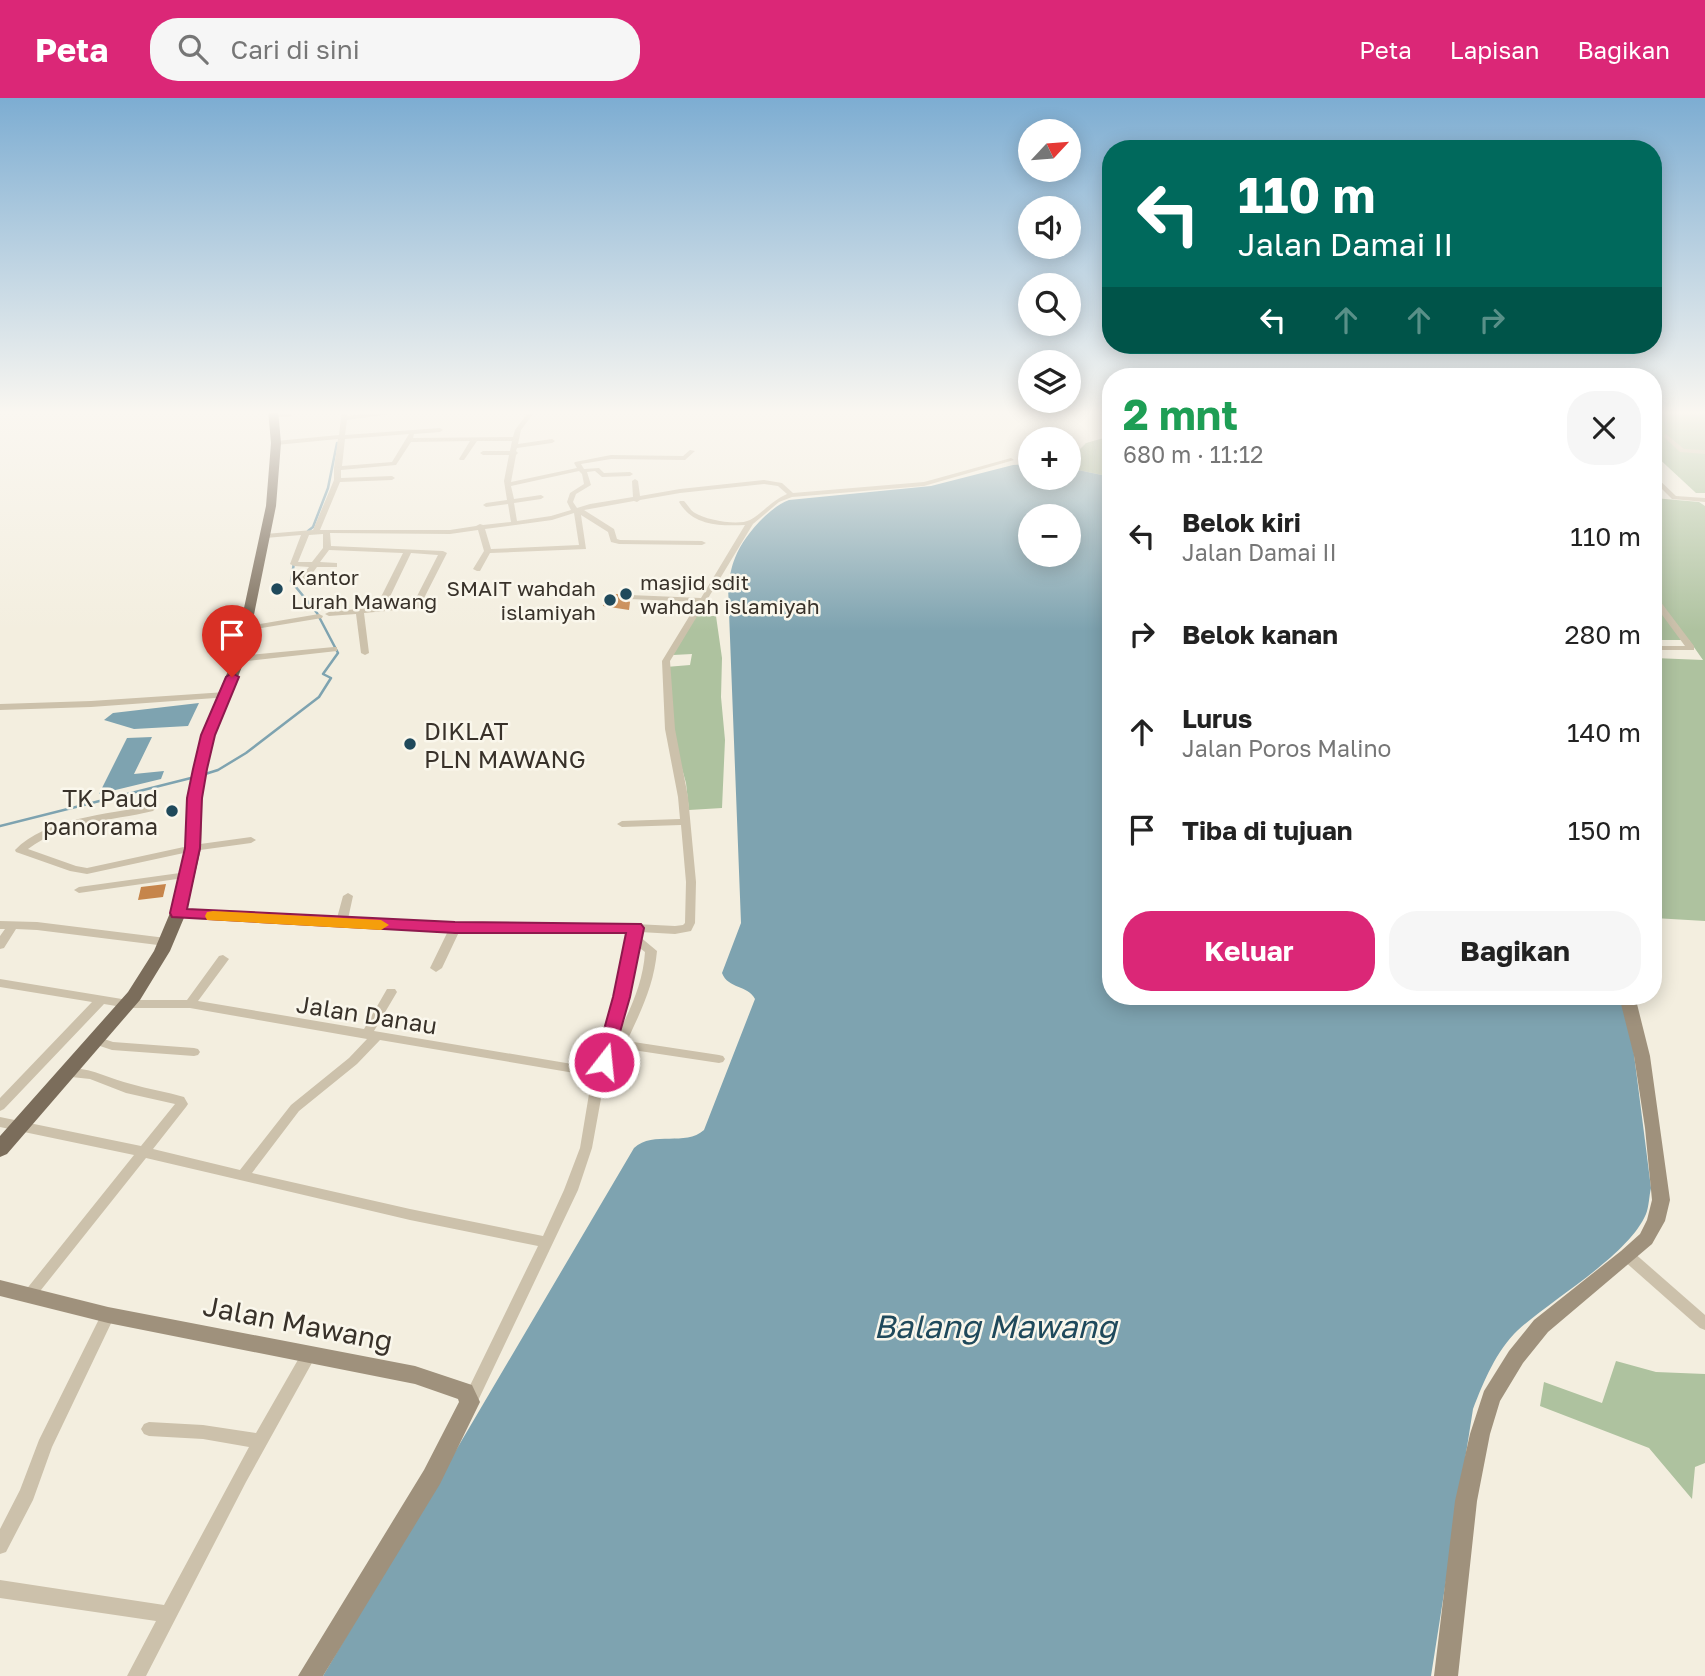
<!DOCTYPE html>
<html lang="id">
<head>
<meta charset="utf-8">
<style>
  body { margin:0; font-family:"Golos Text",sans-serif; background:#f6f6f6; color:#222; height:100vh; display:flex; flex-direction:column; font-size:26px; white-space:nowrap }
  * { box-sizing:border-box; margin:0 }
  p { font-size:23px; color:#767676 }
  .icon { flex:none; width:38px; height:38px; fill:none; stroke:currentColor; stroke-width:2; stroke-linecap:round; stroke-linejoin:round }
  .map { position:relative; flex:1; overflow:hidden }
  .details { position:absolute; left:1102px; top:270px; width:560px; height:637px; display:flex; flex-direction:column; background:#fff; border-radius:28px; box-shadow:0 4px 18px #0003 }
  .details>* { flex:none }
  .hud { position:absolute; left:1102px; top:42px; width:560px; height:214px; border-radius:28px; box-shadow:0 4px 18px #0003; background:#00695c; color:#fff; overflow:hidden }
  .needle { width:46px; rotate:64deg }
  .fabs { position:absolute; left:1018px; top:21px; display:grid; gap:14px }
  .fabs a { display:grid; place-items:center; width:63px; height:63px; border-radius:50%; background:#fff; box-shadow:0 4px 18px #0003; font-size:35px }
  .pin { position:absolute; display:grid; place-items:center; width:60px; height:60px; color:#fff; margin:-72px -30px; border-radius:50% 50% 50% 0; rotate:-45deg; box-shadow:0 0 7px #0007 }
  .pin .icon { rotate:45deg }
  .me { position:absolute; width:77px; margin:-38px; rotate:16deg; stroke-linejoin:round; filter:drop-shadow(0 0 5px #0008) }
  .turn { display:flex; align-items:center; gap:24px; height:147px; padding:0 21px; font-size:32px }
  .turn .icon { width:91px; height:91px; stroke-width:2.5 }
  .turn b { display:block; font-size:49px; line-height:60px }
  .lanes { display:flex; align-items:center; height:66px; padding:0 21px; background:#0003; justify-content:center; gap:35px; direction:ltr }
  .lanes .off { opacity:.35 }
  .round { display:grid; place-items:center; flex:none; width:74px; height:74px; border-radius:28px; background:#f6f6f6 }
  .overview { display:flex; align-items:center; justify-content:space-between; height:119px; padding:0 21px }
  h1 { font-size:42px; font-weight:700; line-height:52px; color:#1e9e55 }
  .cta { display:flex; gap:14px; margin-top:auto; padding:14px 21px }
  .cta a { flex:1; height:80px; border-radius:28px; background:#db2777; color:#fff; font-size:28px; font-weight:700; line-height:80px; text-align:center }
  .cta a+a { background:#f6f6f6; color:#222 }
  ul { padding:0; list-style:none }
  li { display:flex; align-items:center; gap:21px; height:98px; padding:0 21px }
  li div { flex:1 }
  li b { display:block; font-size:26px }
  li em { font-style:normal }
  header { display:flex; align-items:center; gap:42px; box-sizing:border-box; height:98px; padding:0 35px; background:#db2777; color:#fff }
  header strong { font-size:33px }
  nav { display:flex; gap:38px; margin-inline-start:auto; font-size:24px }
  .search { width:490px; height:63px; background:#f6f6f6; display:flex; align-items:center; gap:18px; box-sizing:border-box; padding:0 24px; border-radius:28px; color:#767676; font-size:26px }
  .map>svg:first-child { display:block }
  .green { fill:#aec29f }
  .water { fill:#7ea3b0; fill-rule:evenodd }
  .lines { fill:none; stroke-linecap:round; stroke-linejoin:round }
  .stream { stroke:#7ea3b0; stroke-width:2.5 }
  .building { fill:#c6854b }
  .street { fill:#ccc1ab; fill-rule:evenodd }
  .secondary { fill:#9f917c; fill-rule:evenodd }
  .primary { fill:#7b6d5b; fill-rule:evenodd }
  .route { fill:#db2777; stroke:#8e194d; stroke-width:2 }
  .slow { fill:#f59e0b }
  .poi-dot { fill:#1f495b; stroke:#faf7ec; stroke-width:2.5 }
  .labels { text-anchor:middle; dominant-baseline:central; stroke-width:5; stroke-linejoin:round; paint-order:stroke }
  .far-poi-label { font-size:21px; fill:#39322a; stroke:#faf7ec; text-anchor:start }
  .poi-label { font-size:24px; fill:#39322a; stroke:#faf7ec; text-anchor:start }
  .street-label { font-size:24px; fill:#39322a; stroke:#faf7ec }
  .near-street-label { font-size:28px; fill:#39322a; stroke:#faf7ec }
  .near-water-label { font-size:32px; font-style:italic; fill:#1f495b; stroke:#faf7ec }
</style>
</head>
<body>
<header>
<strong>Peta</strong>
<div class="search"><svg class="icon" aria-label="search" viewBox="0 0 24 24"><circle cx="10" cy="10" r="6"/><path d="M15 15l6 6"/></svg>Cari di sini</div>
<nav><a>Peta</a><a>Lapisan</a><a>Bagikan</a></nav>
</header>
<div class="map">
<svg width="1705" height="1578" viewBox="0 0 1705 1578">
  <rect width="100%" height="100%" fill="#f3eedf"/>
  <g class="green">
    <polygon points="1654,312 1705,312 1705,395 1696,395 1654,356"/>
    <polygon points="1111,338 1111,379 1069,370 1069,355 1076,355 1086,345"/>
    <polygon points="1654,400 1699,404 1705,408 1705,823 1654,820 1654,560 1703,562 1689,542 1654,542"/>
    <polygon points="696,518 716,518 722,560 721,599 725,642 722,710 689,712 686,685 676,649 666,569 690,567 692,556 673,557"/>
    <polygon points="1616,1263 1656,1274 1705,1276 1705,1365 1695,1369 1692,1401 1649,1350 1540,1308 1544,1284 1602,1305"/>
  </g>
  <g class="water">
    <path d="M1031 366V380H1069V370L1111 379V898H1621L1630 925 1651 1090C1649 1098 1649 1109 1646 1116 1629 1157 1552 1201 1518 1232 1496 1253 1484 1283 1473 1311L1431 1578H323L634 1050C654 1032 685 1049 704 1032L755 901C748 887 728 891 722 875L741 825 728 488C730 479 731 469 735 460 743 439 768 410 789 402L931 388 1013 367ZM1031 418H1069V457H1031Z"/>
    <polygon points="199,605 188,628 134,631 104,622 113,615"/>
    <polygon points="152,639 134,676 164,673 161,681 99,696 127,640"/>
  </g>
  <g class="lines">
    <g class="stream">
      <polyline points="308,433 313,429 328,390 337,345"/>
      <polyline points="202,677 218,672 246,655 319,599 331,580 323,576 338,555 317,515 291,483 294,465"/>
      <polyline points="0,728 195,679"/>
    </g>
  </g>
  <g class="building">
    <polygon points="621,493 631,493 624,498 630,504 629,512 603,508 608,496 620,496"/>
    <polygon points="166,786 163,799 138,802 141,789"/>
  </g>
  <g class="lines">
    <g class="street">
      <path d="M342 312H348L347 318 397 312H420L347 322 345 337 440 330 443 332 440 334 414 336 413 340 513 339 515 332 530 312H536L521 332 518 346 552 341 555 343 552 345 517 350 516 353 518 355 516 357 511 384 577 370 574 365 575 364 611 357 683 358 690 352 695 353 685 362 611 361 581 366 584 371 599 370 604 375 630 374 633 376 630 378 602 379 595 373 587 374 591 387 576 396 573 404 577 410 590 406 633 399 632 383 635 381 638 383 640 398 680 391 764 382 782 385 793 395 924 384 1011 360 1014 362 924 388 792 399 779 404 753 426 670 563 675 631 688 699 696 784 695 825 691 833 675 836 640 834 639 838 657 853C654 887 641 913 627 943L719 957 723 958 725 961 723 964 719 965 613 949 604 984 592 1050 578 1092 475 1309 470 1311 465 1309 462 1304 538 1148 410 1122 146 1060 33 1202 28 1204 23 1202 21 1198 134 1057 0 1029V1019L141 1048 175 1006 126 995 90 981 62 978 60 975 62 972C86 966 108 981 131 986 148 991 167 994 184 999L188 1006 186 1009 153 1051 240 1072 291 1007 349 960 367 941 190 910H128L104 906 4 1011 0 1013V1000L92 904 0 889V881L128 902H187L219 858 223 857 229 861 198 903 364 931 387 891H395L397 894 374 933 596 970 615 899 629 834H459L442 870 436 874 430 870 448 833 178 818 173 815 178 812 337 820 343 798 348 795 353 798 348 821 455 826H635L675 828 683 827 685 825 686 784 681 727 622 729 617 726 622 723 680 721 678 699 665 631 662 563 698 504 630 501 626 499 630 497 701 500 745 427C720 428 693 428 679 404L680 403H684C688 407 690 412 695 415 706 422 738 428 750 422 763 415 771 403 787 396L778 388 764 386 680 395 640 402 637 404 634 403 584 412 614 431 617 441 620 442 702 443 706 445 702 447 619 446 611 444 608 434 581 417 586 451 490 455 480 473H477L473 471 484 453 478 432 450 436 330 435 331 448 443 453 447 455 419 510 364 515 369 555 365 557 361 555 356 516 329 518 325 516 329 514 376 509 403 455 329 452 320 464 337 465V469H317L308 481H305L301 479 309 469 294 468 290 466 301 437 265 440 261 438 265 436 313 432 334 382V370L338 341 276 347 273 345 276 343 339 337ZM409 336 392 364 342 368 345 341ZM470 343 459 361 460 362H464L477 343H512L510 353H483L480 355 483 357H509L504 383 507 402 486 405 483 407 486 409 508 406 511 424 483 427 480 426 476 428 450 432H320L340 384 392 382 395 380 392 378 341 380V372L396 367 411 344ZM579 373 582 376 584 386 570 395 567 404 571 412 551 418 517 423 514 405 541 401 544 399 541 397 514 401 511 388ZM574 415 579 447 491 451 485 431 552 422ZM323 436V450L312 464H298L309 437ZM411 455 438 457 413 506 385 509ZM637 848 645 854C643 886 630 912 616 940L627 899ZM380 942 592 978 580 1050 564 1092 543 1138 410 1111 252 1075 299 1013 357 966Z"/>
      <polygon points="274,316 289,315 292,317 289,319 272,319 271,318"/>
      <polygon points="1666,336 1684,351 1705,352 1705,356 1680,354 1664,339 1664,337"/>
      <polygon points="1654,377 1676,398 1705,400 1705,404 1672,401 1654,383"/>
      <polygon points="1654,499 1657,499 1694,548 1694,552 1654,552 1654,548 1685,548 1654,506"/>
      <polygon points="319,516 323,518 322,520 243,533 239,531 243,529"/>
      <polygon points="334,549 337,549 337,553 239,564 235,561 239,558"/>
      <polygon points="226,594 229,595 229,599 91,609 0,612 0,606 91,603"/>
      <path d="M150 708 155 711 153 713C111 723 64 724 28 751L76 768 87 770 193 747 251 739 256 742 251 745 193 753 87 776 70 773 16 754 15 752C46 720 108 716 150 708Z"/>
      <polygon points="187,774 192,777 191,779 79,795 74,792 79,789"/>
      <polygon points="0,823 37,824 166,840 172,844 166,848 37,832 16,831 4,850 0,851 0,838 5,831 0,831"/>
      <polygon points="95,938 113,944 194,950 198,951 200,954 198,957 194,958 112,952 91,945 89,942 91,939"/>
      <polygon points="1628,1152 1633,1154 1705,1217 1705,1232 1700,1230 1623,1162 1621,1158 1623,1154"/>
      <polygon points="108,1211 113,1213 115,1217 52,1349 33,1402 6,1454 0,1456 0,1431 20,1392 39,1342 103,1213"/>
      <polygon points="308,1251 313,1253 315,1258 313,1263 246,1384 146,1578 127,1578 156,1523 0,1500 0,1482 164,1507 249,1349 203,1341 149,1338 144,1336 141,1331 144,1326 149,1324 203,1327 256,1335 303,1253"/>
    </g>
    <g class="secondary">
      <polygon points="1619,898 1635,898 1650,958 1670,1102 1665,1123 1652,1146 1548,1234 1523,1265 1500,1303 1490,1336 1477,1403 1458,1578 1434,1578 1455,1403 1470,1336 1484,1293 1509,1253 1534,1222 1621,1153 1640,1136 1647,1122 1652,1102 1645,1030 1634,958"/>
      <polygon points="0,1182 108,1209 415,1268 472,1287 480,1304 440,1386 323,1578 298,1578 424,1372 459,1304 458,1301 415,1286 108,1225 0,1198"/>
    </g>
    <polygon class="primary" points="268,312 278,312 281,345 276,408 245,561 215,637 207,671 202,700 201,750 186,815 170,853 140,902 7,1056 0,1059 0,1038 128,894 154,853 170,815 185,750 188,700 193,671 201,637 233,561 266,408 271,345"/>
  </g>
  <linearGradient id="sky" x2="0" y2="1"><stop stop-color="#7dadd2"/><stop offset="0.59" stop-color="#faf7f1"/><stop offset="1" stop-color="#faf7f1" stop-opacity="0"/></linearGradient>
  <rect width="1705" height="533" fill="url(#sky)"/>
  <polygon class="route" points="232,575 239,579 215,637 207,671 202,700 200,750 187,811 455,824 641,826 644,830 630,899 610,969 597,969 595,964 613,899 626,835 455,835 172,819 170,815 185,750 187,700 193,671 201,637 226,579"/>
  <polygon class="slow" points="213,813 381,822 389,827 381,832 207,822 205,818 207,814"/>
  <g class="poi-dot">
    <circle cx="277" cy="491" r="7"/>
    <circle cx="626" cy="496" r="7"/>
    <circle cx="610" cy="502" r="7"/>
    <circle cx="410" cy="646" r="7"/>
    <circle cx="172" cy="713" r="7"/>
  </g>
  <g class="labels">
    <g class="far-poi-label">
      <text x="291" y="479">Kantor<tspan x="291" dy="24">Lurah Mawang</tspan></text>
      <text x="640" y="484">masjid sdit<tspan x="640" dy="24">wahdah islamiyah</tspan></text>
      <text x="596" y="490" text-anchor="end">SMAIT wahdah<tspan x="596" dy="24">islamiyah</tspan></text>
    </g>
    <g class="poi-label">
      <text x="424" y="632">DIKLAT<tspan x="424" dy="28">PLN MAWANG</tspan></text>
      <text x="158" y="699" text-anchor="end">TK Paud<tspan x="158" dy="28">panorama</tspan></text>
    </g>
    <g class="street-label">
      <text transform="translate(367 916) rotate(9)">Jalan Danau</text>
    </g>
    <g class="near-street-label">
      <text transform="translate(298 1225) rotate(11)">Jalan Mawang</text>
    </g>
    <g class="near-water-label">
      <text x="995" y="1228">Balang Mawang</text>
    </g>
  </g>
</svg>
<div class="fabs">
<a><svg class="needle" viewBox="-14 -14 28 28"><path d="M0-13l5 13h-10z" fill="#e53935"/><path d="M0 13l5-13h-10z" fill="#767676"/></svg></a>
<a><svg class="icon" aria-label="sound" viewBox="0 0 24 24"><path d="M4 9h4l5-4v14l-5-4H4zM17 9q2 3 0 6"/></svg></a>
<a><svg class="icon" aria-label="search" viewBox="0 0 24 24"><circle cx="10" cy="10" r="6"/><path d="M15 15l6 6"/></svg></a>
<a><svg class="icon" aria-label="layers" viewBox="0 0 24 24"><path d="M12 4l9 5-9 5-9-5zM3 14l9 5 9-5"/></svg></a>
<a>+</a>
<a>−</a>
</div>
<div class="pin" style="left:232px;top:579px;background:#d93025"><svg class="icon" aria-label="arrive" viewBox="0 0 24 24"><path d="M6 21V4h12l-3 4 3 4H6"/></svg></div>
<svg class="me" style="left:604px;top:964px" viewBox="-20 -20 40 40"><circle r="17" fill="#db2777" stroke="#fff" stroke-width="3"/><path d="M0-11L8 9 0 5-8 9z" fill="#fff"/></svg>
<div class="hud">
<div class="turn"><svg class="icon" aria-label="left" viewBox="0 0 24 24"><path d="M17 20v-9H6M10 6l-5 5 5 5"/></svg><div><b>110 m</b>Jalan Damai II</div></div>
<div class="lanes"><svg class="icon" aria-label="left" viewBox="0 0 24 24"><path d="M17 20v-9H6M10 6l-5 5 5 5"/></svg><svg class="icon off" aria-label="ahead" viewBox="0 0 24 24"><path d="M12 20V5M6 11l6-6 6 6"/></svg><svg class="icon off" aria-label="ahead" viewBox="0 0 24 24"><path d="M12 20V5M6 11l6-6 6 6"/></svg><svg class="icon off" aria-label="right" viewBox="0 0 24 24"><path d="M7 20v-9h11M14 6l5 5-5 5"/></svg></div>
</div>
<section class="details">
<div class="overview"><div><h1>2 mnt</h1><p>680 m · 11:12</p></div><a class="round"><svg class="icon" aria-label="close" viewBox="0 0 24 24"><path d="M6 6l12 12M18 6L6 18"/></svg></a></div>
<ul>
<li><svg class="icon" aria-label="left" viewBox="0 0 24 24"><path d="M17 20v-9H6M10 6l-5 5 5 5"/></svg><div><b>Belok kiri</b><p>Jalan Damai II</p></div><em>110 m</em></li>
<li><svg class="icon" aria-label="right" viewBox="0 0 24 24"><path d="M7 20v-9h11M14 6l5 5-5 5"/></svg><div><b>Belok kanan</b></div><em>280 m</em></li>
<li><svg class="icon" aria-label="ahead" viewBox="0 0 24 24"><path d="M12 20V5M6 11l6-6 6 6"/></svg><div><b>Lurus</b><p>Jalan Poros Malino</p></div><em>140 m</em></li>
<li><svg class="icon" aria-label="arrive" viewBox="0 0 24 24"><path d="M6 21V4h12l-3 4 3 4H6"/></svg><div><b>Tiba di tujuan</b></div><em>150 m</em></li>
</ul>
<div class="cta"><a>Keluar</a><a>Bagikan</a></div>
</section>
</div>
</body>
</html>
